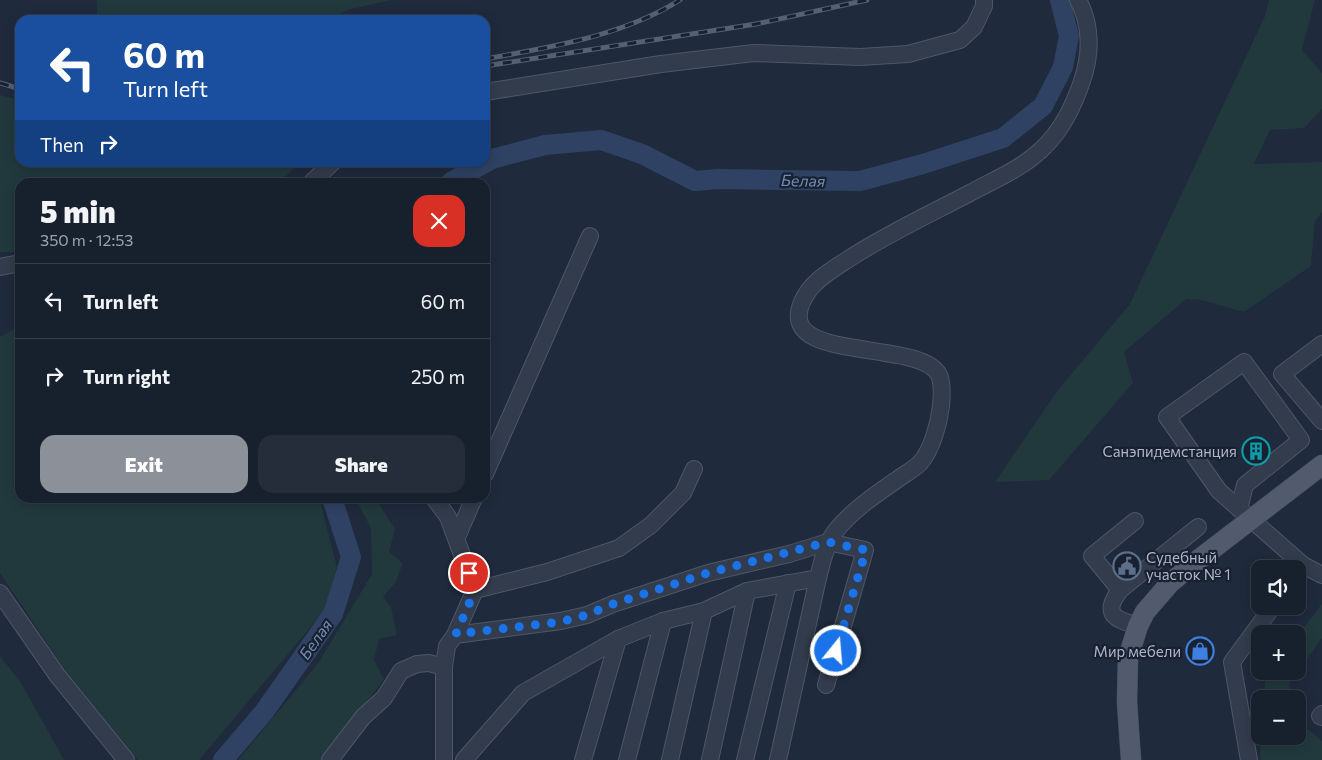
<!DOCTYPE html>
<html lang="en">
<head>
<meta charset="utf-8">
<style>
  body { margin:0; font-family:Commissioner,sans-serif; background:#242d39; color:#f1f3f6; height:100vh; display:flex; flex-direction:column; font-size:19px; white-space:nowrap }
  * { box-sizing:border-box; margin:0 }
  p { font-size:16px; color:#9ea3aa }
  .icon { flex:none; width:28px; height:28px; fill:none; stroke:currentColor; stroke-width:2; stroke-linecap:round; stroke-linejoin:round }
  .map { position:relative; flex:1; overflow:hidden }
  .details { position:absolute; left:15px; top:178px; width:475px; height:325px; display:flex; flex-direction:column; background:#17202d; border-radius:15px; box-shadow:0 2px 12px #0003,0 0 0 1px #363e49 }
  .details>* { flex:none }
  .guide { position:absolute; left:15px; top:15px; width:475px; height:152px; border-radius:15px; box-shadow:0 2px 12px #0003,0 0 0 1px #363e49; background:#1a4fa0; color:#fff; overflow:hidden }
  .controls { position:absolute; left:1251px; top:560px; display:grid; gap:10px }
  .controls a { display:grid; place-items:center; width:55px; height:55px; border-radius:10px; background:#17202d; box-shadow:0 2px 12px #0003,0 0 0 1px #363e49; font-size:25px }
  .pin { position:absolute; display:grid; place-items:center; width:42px; height:42px; color:#fff; margin:-21px; border:2px solid #fff; border-radius:50%; box-shadow:0 1px 5px #0007 }
  .me { position:absolute; width:55px; margin:-28px; rotate:17deg; stroke-linejoin:round; filter:drop-shadow(0 0 4px #0008) }
  .turn { display:flex; align-items:center; gap:18px; height:105px; padding:0 25px; font-size:22px }
  .turn .icon { width:65px; height:65px; stroke-width:2.5 }
  .turn b { display:block; font-size:35px; line-height:42px }
  .then { display:flex; align-items:center; height:48px; padding:0 25px; background:#0003; gap:10px; font-size:19px }
  .round { display:grid; place-items:center; flex:none; width:52px; height:52px; border-radius:15px; background:#242d39 }
  .overview { display:flex; align-items:center; justify-content:space-between; height:85px; padding:0 25px }
  h1 { font-size:30px; font-weight:800; line-height:38px }
  .cta { display:flex; gap:10px; margin-top:auto; padding:10px 25px }
  .cta a { flex:1; height:58px; border-radius:15px; background:#8c9099; color:#fff; font-size:20px; font-weight:800; line-height:58px; text-align:center }
  .cta a+a { background:#242d39; color:#f1f3f6 }
  ul { padding:0; list-style:none }
  li { display:flex; align-items:center; gap:15px; height:75px; padding:0 25px; border-top:1px solid #363e49 }
  li div { flex:1 }
  li b { display:block; font-size:19px }
  li em { font-style:normal }
  .map>svg:first-child { display:block }
  .green { fill:#21393d }
  .lines { fill:none; stroke-linecap:round; stroke-linejoin:round }
  .river { stroke:#2f4264; stroke-width:20 }
  .minor-casing { stroke:#4e5767; stroke-width:18 }
  .major-casing { stroke:#3d4555; stroke-width:21 }
  .minor { stroke:#333c4c; stroke-width:16 }
  .major { stroke:#515b6d; stroke-width:20 }
  .rail-casing { stroke:#556074; stroke-width:5 }
  .rail { stroke:#192131; stroke-width:3; stroke-dasharray:9; stroke-linecap:butt }
  .route { stroke:#1a73e8; stroke-width:9; stroke-dasharray:0 16.2 }
  .labels { text-anchor:middle; dominant-baseline:central; stroke-width:4.5; stroke-linejoin:round; paint-order:stroke }
  .poi-label { font-size:15px; fill:#aeb7c8; stroke:#192131; text-anchor:end }
  .water-label { font-size:16px; font-style:italic; fill:#738bb4; stroke:#192131 }
</style>
</head>
<body>
<div class="map">
<svg width="1322" height="760" viewBox="0 0 1322 760">
  <rect width="100%" height="100%" fill="#1f2a3c"/>
  <g class="green">
    <polygon points="97,0 391,0 347,10 331,20 97,20"/>
    <polygon points="1269,0 1315,0 1302,50 1322,73 1322,109 1304,128 1270,130 1254,164 1322,162 1322,212 1315,221 1311,266 1244,312 1201,300 1186,299 1124,352 1133,383 1049,480 995,482 1058,390 1130,304 1265,16"/>
    <polygon points="0,95 20,100 20,162 299,163 280,182 20,182 20,252 0,252"/>
    <polygon points="20,326 20,498 319,498 337,567 325,610 199,760 138,760 65,670 0,573 0,337"/>
    <polygon points="355,498 375,498 395,529 389,552 403,563 396,582 383,597 391,607 397,635 379,639 374,660 384,679 322,760 238,760 319,662 372,574 371,528"/>
    <polygon points="1322,604 1322,638 1289,684 1292,699 1264,699 1265,676 1268,671 1298,671 1298,635"/>
    <polygon points="0,656 21,683 64,760 0,760"/>
    <polygon points="1298,721 1322,741 1322,760 1260,760 1261,736 1298,736"/>
  </g>
  <g class="lines">
    <g class="river">
      <polyline points="451,182 492,159 545,145 601,140 642,154 695,181 717,179 860,181 923,164 1003,138 1043,106 1063,67 1069,36 1060,0"/>
      <polyline points="223,760 264,712 333,614 351,557 332,498"/>
    </g>
    <g class="minor-casing">
      <g id="minor">
        <polyline points="485,92 661,64 754,53 860,57 908,54 960,40 974,27 984,6 984,0"/>
        <polyline points="312,182 333,162"/>
        <polyline points="0,267 20,263"/>
        <polyline points="1322,344 1282,374 1322,421"/>
        <polyline points="485,474 590,236"/>
        <polyline points="434,498 448,517 475,590 455,635 447,646 444,667 444,760"/>
        <polyline points="1239,509 1245,485 1301,440 1244,362 1167,417 1219,491 1303,565 1298,572"/>
        <path d="M1135 521 1092 556 1120 590C1102 614 1114 619 1138 626"/>
        <polyline points="457,537 474,498"/>
        <polyline points="1303,565 1322,575"/>
        <polyline points="475,590 547,572 619,548 651,525 683,493 694,469"/>
        <polyline points="1120,590 1198,527"/>
        <polyline points="0,593 57,675 126,760"/>
        <polyline points="455,635 561,621 587,615 613,604 708,573 789,554 828,542 865,550 826,685"/>
        <polyline points="1322,714 1320,716 1322,717"/>
        <polyline points="330,760 363,717 384,698 401,671 417,664 429,663 444,667"/>
        <path d="M464 760 523 693 618 639 663 621 704 611 747 591 818 578C822 563 825 546 834 533 851 511 876 494 898 479 905 474 914 469 920 463 932 450 939 423 941 406 942 396 943 384 939 375 920 338 775 364 802 302 811 281 832 270 850 258 889 233 930 214 970 193 996 179 1025 167 1045 146 1063 128 1074 105 1082 81 1091 55 1092 25 1078 0"/>
        <polyline points="583,760 618,639"/>
        <polyline points="627,760 663,621"/>
        <polyline points="670,760 704,611"/>
        <polyline points="710,760 747,591"/>
        <polyline points="745,760 788,583"/>
        <polyline points="778,760 818,578"/>
        <polyline points="1249,760 1232,662 1273,606"/>
      </g>
    </g>
    <g class="major-casing">
      <polyline id="major" points="1131,760 1127,702 1128,658 1138,626 1145,612 1170,583 1198,560 1322,465"/>
    </g>
    <use href="#minor" class="minor"/>
    <use href="#major" class="major"/>
    <g class="rail-casing">
      <g id="rail">
        <path d="M485 59C551 47 623 36 680 0"/>
        <polyline points="485,66 756,24 867,0"/>
        <polyline points="0,83 20,89"/>
      </g>
    </g>
    <use href="#rail" class="rail"/>
  </g>
  <g class="lines">
    <polyline class="route" points="469,573 475,590 456,634 560,622 587,615 613,604 708,573 828,542 866,550 836,651"/>
  </g>
  <defs>
    <g id="building-ring" transform="scale(1.4375)"><circle r="9.5" fill="#192131" stroke="#0f9aa8" stroke-width="1.5"/><path d="M-4-6H4V6H1V3H-1V6H-4ZM-2.5-4.3h1.7v1.8h-1.7ZM.8-4.3h1.7v1.8H.8ZM-2.5-1h1.7V.8h-1.7ZM.8-1h1.7V.8H.8Z" fill="#0f9aa8"/></g>
    <g id="civic-ring" transform="scale(1.4375)"><circle r="9.5" fill="#192131" stroke="#5c6f8a" stroke-width="1.5"/><path d="M-.6-6.5H3V-4.5H.6V-3L4-1V1h2V6H-6V1h2V-1L-.6-3ZM-1.2 2.5V6h2.4V2.5Z" fill="#5c6f8a"/></g>
    <g id="shop-ring" transform="scale(1.4375)"><circle r="9.5" fill="#192131" stroke="#3f7fe0" stroke-width="1.5"/><path d="M-5-2.5h2.3a2.7 3.5 0 0 1 5.4 0H5L5.5 6h-11ZM-1.5-2.5h3a1.5 2.3 0 0 0-3 0Z" fill="#3f7fe0"/></g>
  </defs>
  <g fill-rule="evenodd">
    <use href="#building-ring" x="1256" y="451"/>
    <use href="#civic-ring" x="1127" y="566"/>
    <use href="#shop-ring" x="1200" y="651"/>
  </g>
  <g class="labels">
    <g class="poi-label">
      <text x="1237" y="451">Санэпидемстанция</text>
      <text x="1146" y="557" text-anchor="start">Судебный<tspan x="1146" dy="17">участок № 1</tspan></text>
      <text x="1181" y="651">Мир мебели</text>
    </g>
    <g class="water-label">
      <text transform="translate(803 180) rotate(1)">Белая</text>
      <text transform="translate(315 639) rotate(-55)">Белая</text>
    </g>
  </g>
</svg>
<div class="controls">
<a><svg class="icon" aria-label="sound" viewBox="0 0 24 24"><path d="M4 9h4l5-4v14l-5-4H4zM17 9q2 3 0 6"/></svg></a>
<a>+</a>
<a>−</a>
</div>
<div class="pin" style="left:469px;top:573px;background:#d93025"><svg class="icon" aria-label="arrive" viewBox="0 0 24 24"><path d="M6 21V4h12l-3 4 3 4H6"/></svg></div>
<svg class="me" style="left:836px;top:651px" viewBox="-20 -20 40 40"><circle r="17" fill="#1a73e8" stroke="#fff" stroke-width="3"/><path d="M0-11L8 9 0 5-8 9z" fill="#fff"/></svg>
<div class="guide">
<div class="turn"><svg class="icon" aria-label="left" viewBox="0 0 24 24"><path d="M17 20v-9H6M10 6l-5 5 5 5"/></svg><div><b>60 m</b>Turn left</div></div>
<div class="then">Then<svg class="icon" aria-label="right" viewBox="0 0 24 24"><path d="M7 20v-9h11M14 6l5 5-5 5"/></svg></div>
</div>
<section class="details">
<div class="overview"><div><h1>5 min</h1><p>350 m · 12:53</p></div><a class="round" style="background:#d93025;color:#fff"><svg class="icon" aria-label="close" viewBox="0 0 24 24"><path d="M6 6l12 12M18 6L6 18"/></svg></a></div>
<ul>
<li><svg class="icon" aria-label="left" viewBox="0 0 24 24"><path d="M17 20v-9H6M10 6l-5 5 5 5"/></svg><div><b>Turn left</b></div><em>60 m</em></li>
<li><svg class="icon" aria-label="right" viewBox="0 0 24 24"><path d="M7 20v-9h11M14 6l5 5-5 5"/></svg><div><b>Turn right</b></div><em>250 m</em></li>
</ul>
<div class="cta"><a>Exit</a><a>Share</a></div>
</section>
</div>
</body>
</html>
